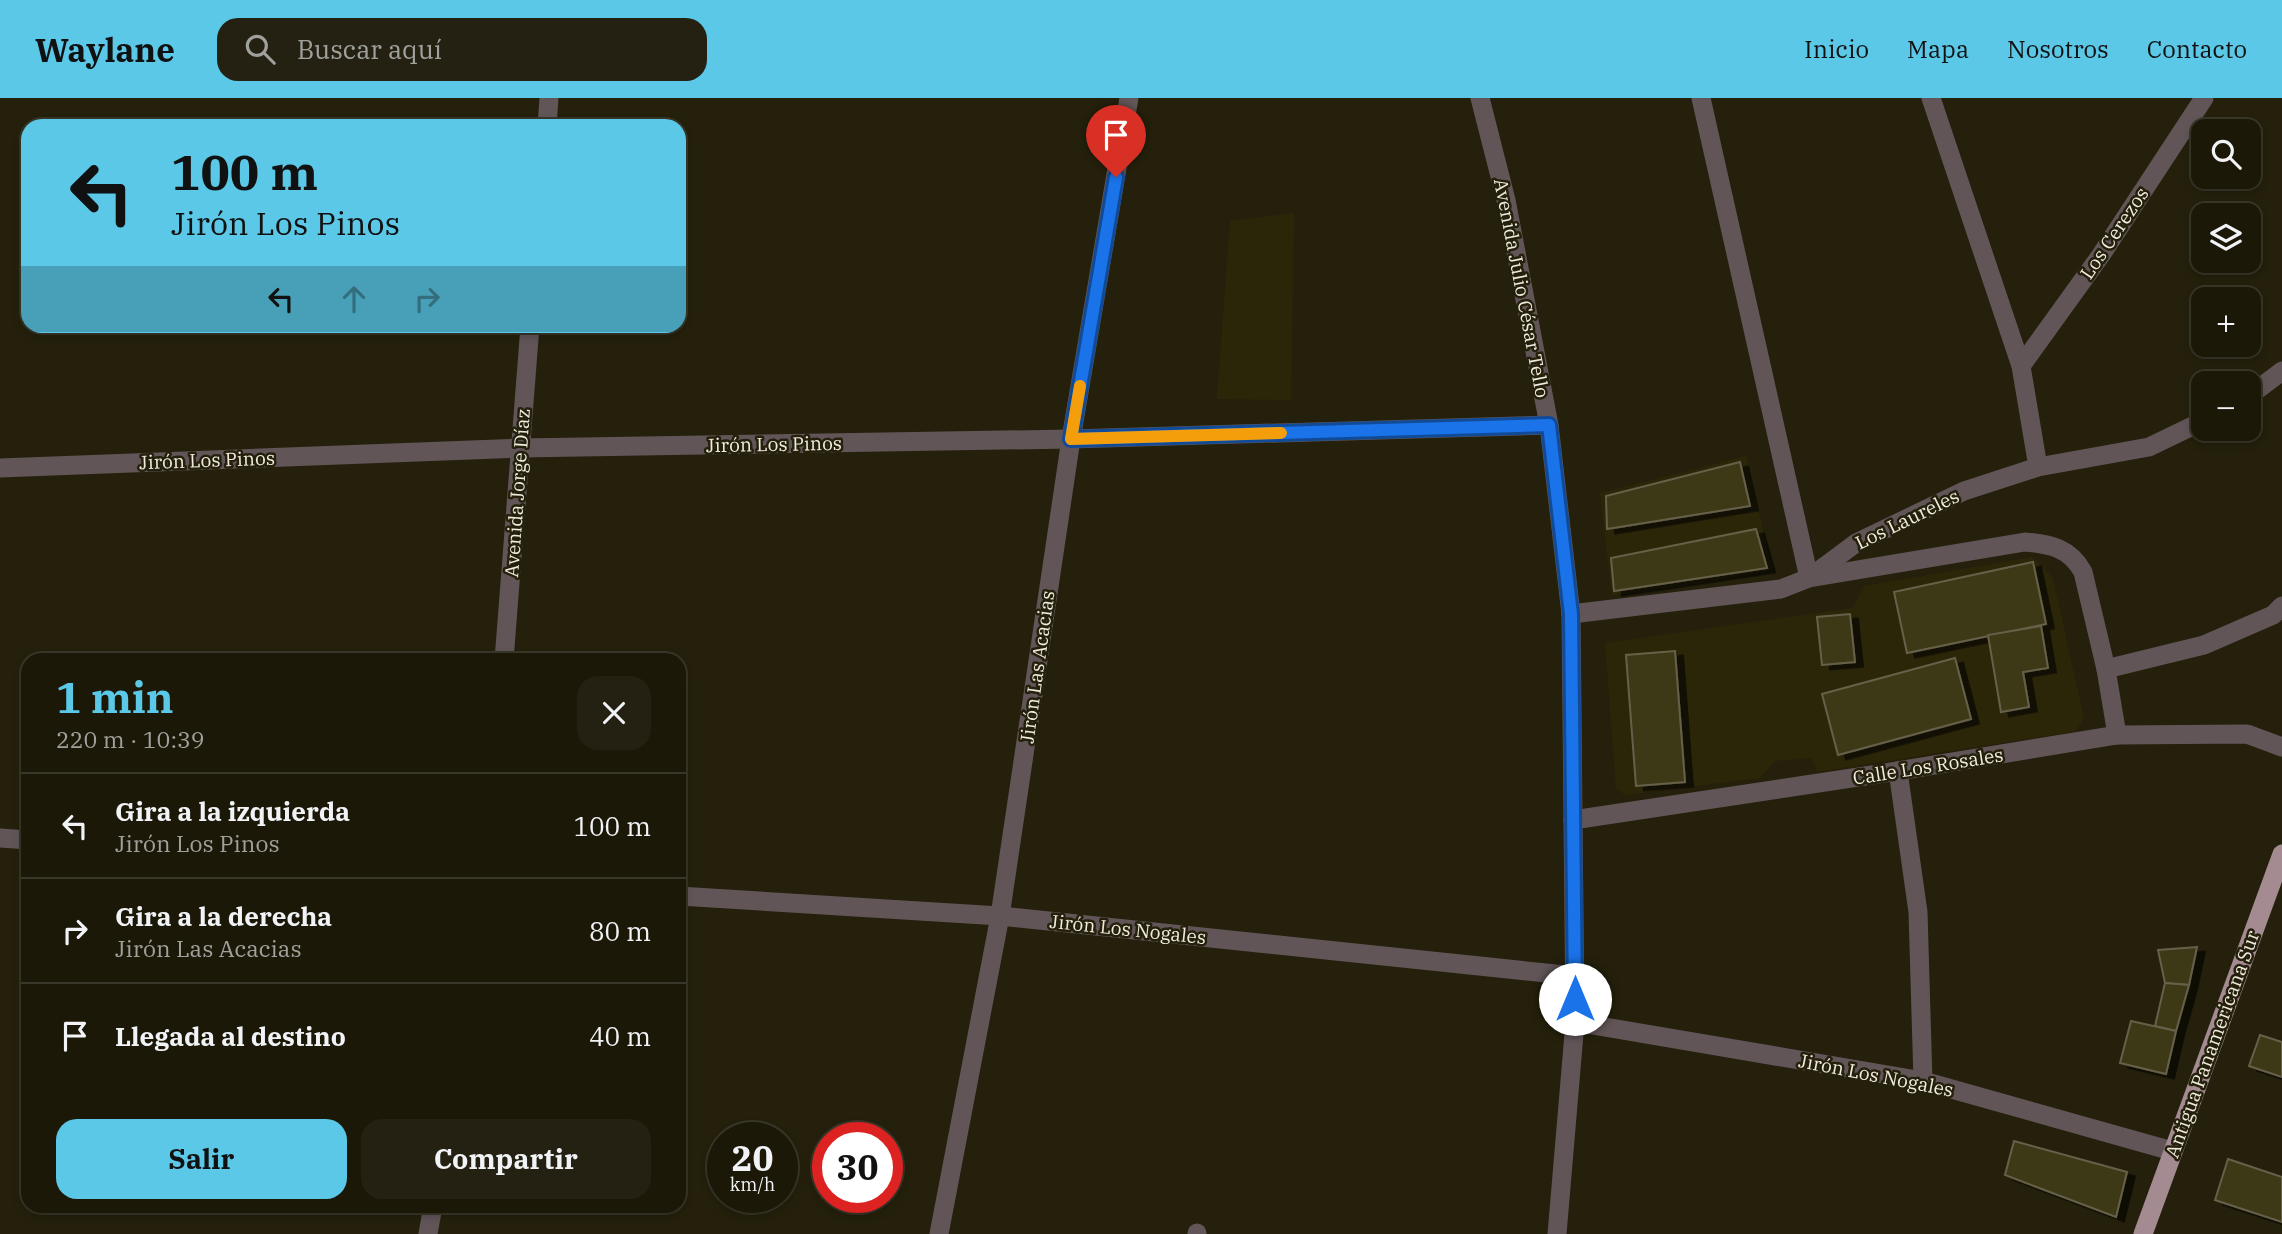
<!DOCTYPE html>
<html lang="es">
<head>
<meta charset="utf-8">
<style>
  body { margin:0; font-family:"IBM Plex Serif",serif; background:#242112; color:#f1f3f6; height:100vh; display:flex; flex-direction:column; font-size:26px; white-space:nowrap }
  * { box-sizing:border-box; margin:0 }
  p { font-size:23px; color:#a0a09c }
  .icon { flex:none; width:38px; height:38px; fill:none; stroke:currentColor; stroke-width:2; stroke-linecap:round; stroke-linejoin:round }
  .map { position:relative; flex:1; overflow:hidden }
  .drawer { position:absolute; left:21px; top:555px; width:665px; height:560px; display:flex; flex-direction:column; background:#1b1808; border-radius:21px; box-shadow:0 4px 10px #0003,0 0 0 2px #393729 }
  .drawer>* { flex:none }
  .banner { position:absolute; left:21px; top:21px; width:665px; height:214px; border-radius:21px; box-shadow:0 4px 10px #0003,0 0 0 2px #393729; background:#5bc8e7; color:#111; overflow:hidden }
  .tools { position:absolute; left:2191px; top:21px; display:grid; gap:14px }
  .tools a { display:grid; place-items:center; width:70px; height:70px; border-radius:14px; background:#1b1808; box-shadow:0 4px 10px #0003,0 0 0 2px #393729; font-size:35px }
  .speed { position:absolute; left:707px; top:1024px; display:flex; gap:14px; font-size:35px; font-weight:700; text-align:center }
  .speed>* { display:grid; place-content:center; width:91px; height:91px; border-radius:50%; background:#1b1808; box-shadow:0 4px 10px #0003,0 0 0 2px #393729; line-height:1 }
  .speed small { font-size:18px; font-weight:400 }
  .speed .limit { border:10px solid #d22; background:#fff; color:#111 }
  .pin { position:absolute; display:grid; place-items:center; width:60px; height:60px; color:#fff; margin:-72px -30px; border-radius:50% 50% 50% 0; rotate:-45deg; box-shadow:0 0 7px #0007 }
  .pin .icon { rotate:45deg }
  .me { position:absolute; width:77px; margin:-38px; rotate:0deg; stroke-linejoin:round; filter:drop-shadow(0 0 5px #0008) }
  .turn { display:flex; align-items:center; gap:24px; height:147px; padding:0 35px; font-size:32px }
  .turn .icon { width:91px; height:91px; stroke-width:2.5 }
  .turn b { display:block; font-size:49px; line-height:60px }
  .lanes { display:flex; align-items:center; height:66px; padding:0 35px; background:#0003; justify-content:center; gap:35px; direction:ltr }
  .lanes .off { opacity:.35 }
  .round { display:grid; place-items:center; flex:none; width:74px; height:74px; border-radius:21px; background:#242112 }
  .overview { display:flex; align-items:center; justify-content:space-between; height:119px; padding:0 35px }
  h1 { font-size:42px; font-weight:800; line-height:52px; color:#5bc8e7 }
  .cta { display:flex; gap:14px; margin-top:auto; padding:14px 35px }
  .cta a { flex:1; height:80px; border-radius:21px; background:#5bc8e7; color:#111; font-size:28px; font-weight:800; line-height:80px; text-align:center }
  .cta a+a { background:#242112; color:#f1f3f6 }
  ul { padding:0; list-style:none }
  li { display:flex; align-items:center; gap:21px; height:105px; padding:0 35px; border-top:2px solid #393729 }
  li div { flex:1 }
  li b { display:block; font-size:26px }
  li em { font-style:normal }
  header { display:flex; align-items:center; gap:42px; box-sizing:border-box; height:98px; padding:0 35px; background:#5bc8e7; color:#111 }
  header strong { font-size:33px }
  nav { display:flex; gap:38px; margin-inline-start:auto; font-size:24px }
  .search { width:490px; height:63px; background:#242112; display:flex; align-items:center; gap:18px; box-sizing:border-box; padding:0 24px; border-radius:21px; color:#a0a09c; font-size:26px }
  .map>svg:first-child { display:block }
  .built { fill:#2c2609 }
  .building { fill:#3d3717; stroke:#66614a; stroke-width:2; filter:url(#shadow) }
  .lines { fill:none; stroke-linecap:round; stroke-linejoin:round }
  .service { stroke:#615558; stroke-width:19 }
  .minor { stroke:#615558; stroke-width:19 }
  .primary { stroke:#a38b91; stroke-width:19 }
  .route-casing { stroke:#114b97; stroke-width:18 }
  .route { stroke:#1a73e8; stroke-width:12 }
  .slow { stroke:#f59e0b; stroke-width:12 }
  .labels { text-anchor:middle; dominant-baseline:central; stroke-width:5; stroke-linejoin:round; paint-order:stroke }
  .street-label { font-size:19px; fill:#efecdf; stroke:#24200b }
</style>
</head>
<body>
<header>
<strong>Waylane</strong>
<div class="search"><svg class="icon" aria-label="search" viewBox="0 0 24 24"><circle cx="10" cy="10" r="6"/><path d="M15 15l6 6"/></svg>Buscar aquí</div>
<nav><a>Inicio</a><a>Mapa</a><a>Nosotros</a><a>Contacto</a></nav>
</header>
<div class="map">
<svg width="2282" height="1136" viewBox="0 0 2282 1136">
  <defs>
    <filter id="shadow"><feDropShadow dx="8" dy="4.5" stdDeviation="0" flood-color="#0009"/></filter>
  </defs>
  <rect width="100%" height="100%" fill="#24200b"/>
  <g class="built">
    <polygon points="1294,115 1291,302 1217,301 1230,123"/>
    <polygon points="1746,358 1772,472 1698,486 1612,497 1600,395"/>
    <polygon points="2032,459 2053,480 2084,620 2076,633 1817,674 1811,660 1775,663 1760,680 1625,697 1616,690 1605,545 1852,510 1865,488"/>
  </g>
  <g class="building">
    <polygon points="1740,364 1750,408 1607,431 1606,398"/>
    <polygon points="1756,431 1767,470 1614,493 1611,460"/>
    <polygon points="2033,464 2046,526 1907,555 1894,494"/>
    <polygon points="1850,516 1855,564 1822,567 1817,519"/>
    <polygon points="2041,528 2048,570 2023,574 2029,609 2001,614 1988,537"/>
    <polygon points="1675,553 1685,684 1636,688 1626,557"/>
    <polygon points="1955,560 1971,621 1838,657 1822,596"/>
    <polygon points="2197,849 2189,887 2165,885 2158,852"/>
    <polygon points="2165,885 2189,887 2176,933 2155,928"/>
    <polygon points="2131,923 2176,933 2166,976 2120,965"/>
    <polygon points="2260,937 2282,944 2282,979 2249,968"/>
    <polygon points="2014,1043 2127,1074 2116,1119 2005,1077"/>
    <polygon points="2228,1061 2282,1079 2282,1124 2215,1102"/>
  </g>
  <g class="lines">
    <polyline class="service" points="1197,1136 1197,1135"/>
    <g class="minor">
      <polyline points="1480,0 1506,102 1549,327 1571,516 1575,924 1557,1136"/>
      <path d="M1701 0 1809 480 2025 444C2050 446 2070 450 2083 474L2106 571 2117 637"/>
      <polyline points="1931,0 2021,268 2038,369"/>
      <polyline points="547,28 549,0"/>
      <polyline points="2021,268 2101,157 2204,0"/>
      <polyline points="2249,298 2282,273"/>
      <polyline points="0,370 520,350 1071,341 1549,327"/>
      <polyline points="1571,516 1781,491 1809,480 1856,445 1964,393 2038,369 2149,349 2203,323"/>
      <polyline points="504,562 530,228"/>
      <polyline points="2106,571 2204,547 2273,517 2282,508"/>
      <polyline points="1898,673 1918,814 1923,983"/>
      <polyline points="1573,722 1898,673 2117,637 2247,636 2282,649"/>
      <polyline points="0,740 28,742"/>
      <polyline points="679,798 1000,818 1575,878"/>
      <polyline points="1575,924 1923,983 2172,1053"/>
      <polyline points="428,1136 433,1108"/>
      <polyline points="939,1136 1000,818 1071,341 1129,0"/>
    </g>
    <polyline class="primary" points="2143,1136 2282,756"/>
  </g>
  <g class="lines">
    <g class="route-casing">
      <polyline id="route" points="1116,79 1071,341 1549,327 1571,516 1575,901"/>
    </g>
    <use href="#route" class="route"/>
    <polyline class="slow" points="1080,288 1071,341 1281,335"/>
  </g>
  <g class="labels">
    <g class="street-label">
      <text transform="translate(2114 135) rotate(-56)">Los Cerezos</text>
      <text transform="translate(1522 190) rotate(79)">Avenida Julio César Tello</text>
      <text transform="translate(774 346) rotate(-1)">Jirón Los Pinos</text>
      <text transform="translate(207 362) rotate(-2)">Jirón Los Pinos</text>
      <text transform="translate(517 395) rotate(-86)">Avenida Jorge Díaz</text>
      <text transform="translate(1907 421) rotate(-26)">Los Laureles</text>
      <text transform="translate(1037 569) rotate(-82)">Jirón Las Acacias</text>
      <text transform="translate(1928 668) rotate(-9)">Calle Los Rosales</text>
      <text transform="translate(1128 831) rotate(6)">Jirón Los Nogales</text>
      <text transform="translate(2212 946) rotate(-70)">Antigua Panamericana Sur</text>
      <text transform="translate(1876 977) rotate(11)">Jirón Los Nogales</text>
    </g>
  </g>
</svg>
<div class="tools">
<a><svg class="icon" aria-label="search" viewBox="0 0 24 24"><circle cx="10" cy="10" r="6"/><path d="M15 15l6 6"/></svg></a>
<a><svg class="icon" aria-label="layers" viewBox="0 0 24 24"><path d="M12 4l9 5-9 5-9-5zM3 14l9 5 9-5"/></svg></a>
<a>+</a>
<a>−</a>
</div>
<div class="speed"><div>20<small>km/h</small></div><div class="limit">30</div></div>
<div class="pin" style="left:1116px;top:79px;background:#d93025"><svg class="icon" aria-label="arrive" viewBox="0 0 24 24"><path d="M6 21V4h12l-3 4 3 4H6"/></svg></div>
<svg class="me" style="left:1575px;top:901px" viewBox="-20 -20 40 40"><circle r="19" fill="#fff"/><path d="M0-13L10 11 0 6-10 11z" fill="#1a73e8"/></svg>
<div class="banner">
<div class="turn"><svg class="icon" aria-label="left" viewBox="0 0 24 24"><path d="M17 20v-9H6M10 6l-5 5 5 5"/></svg><div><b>100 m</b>Jirón Los Pinos</div></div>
<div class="lanes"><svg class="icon" aria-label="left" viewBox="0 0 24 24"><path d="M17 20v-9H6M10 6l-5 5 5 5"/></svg><svg class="icon off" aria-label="ahead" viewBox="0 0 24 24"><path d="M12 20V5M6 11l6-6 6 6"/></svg><svg class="icon off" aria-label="right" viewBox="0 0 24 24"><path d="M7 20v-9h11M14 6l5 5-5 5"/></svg></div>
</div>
<section class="drawer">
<div class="overview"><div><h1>1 min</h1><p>220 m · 10:39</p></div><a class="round"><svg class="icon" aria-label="close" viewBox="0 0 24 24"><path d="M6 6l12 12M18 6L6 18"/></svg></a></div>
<ul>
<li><svg class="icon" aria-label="left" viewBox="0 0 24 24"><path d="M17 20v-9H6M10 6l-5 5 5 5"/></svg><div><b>Gira a la izquierda</b><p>Jirón Los Pinos</p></div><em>100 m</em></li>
<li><svg class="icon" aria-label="right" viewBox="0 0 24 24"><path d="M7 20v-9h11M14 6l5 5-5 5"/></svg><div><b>Gira a la derecha</b><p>Jirón Las Acacias</p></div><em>80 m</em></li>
<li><svg class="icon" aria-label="arrive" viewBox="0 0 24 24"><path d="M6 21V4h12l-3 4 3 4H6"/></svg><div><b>Llegada al destino</b></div><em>40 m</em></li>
</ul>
<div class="cta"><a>Salir</a><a>Compartir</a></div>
</section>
</div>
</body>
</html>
